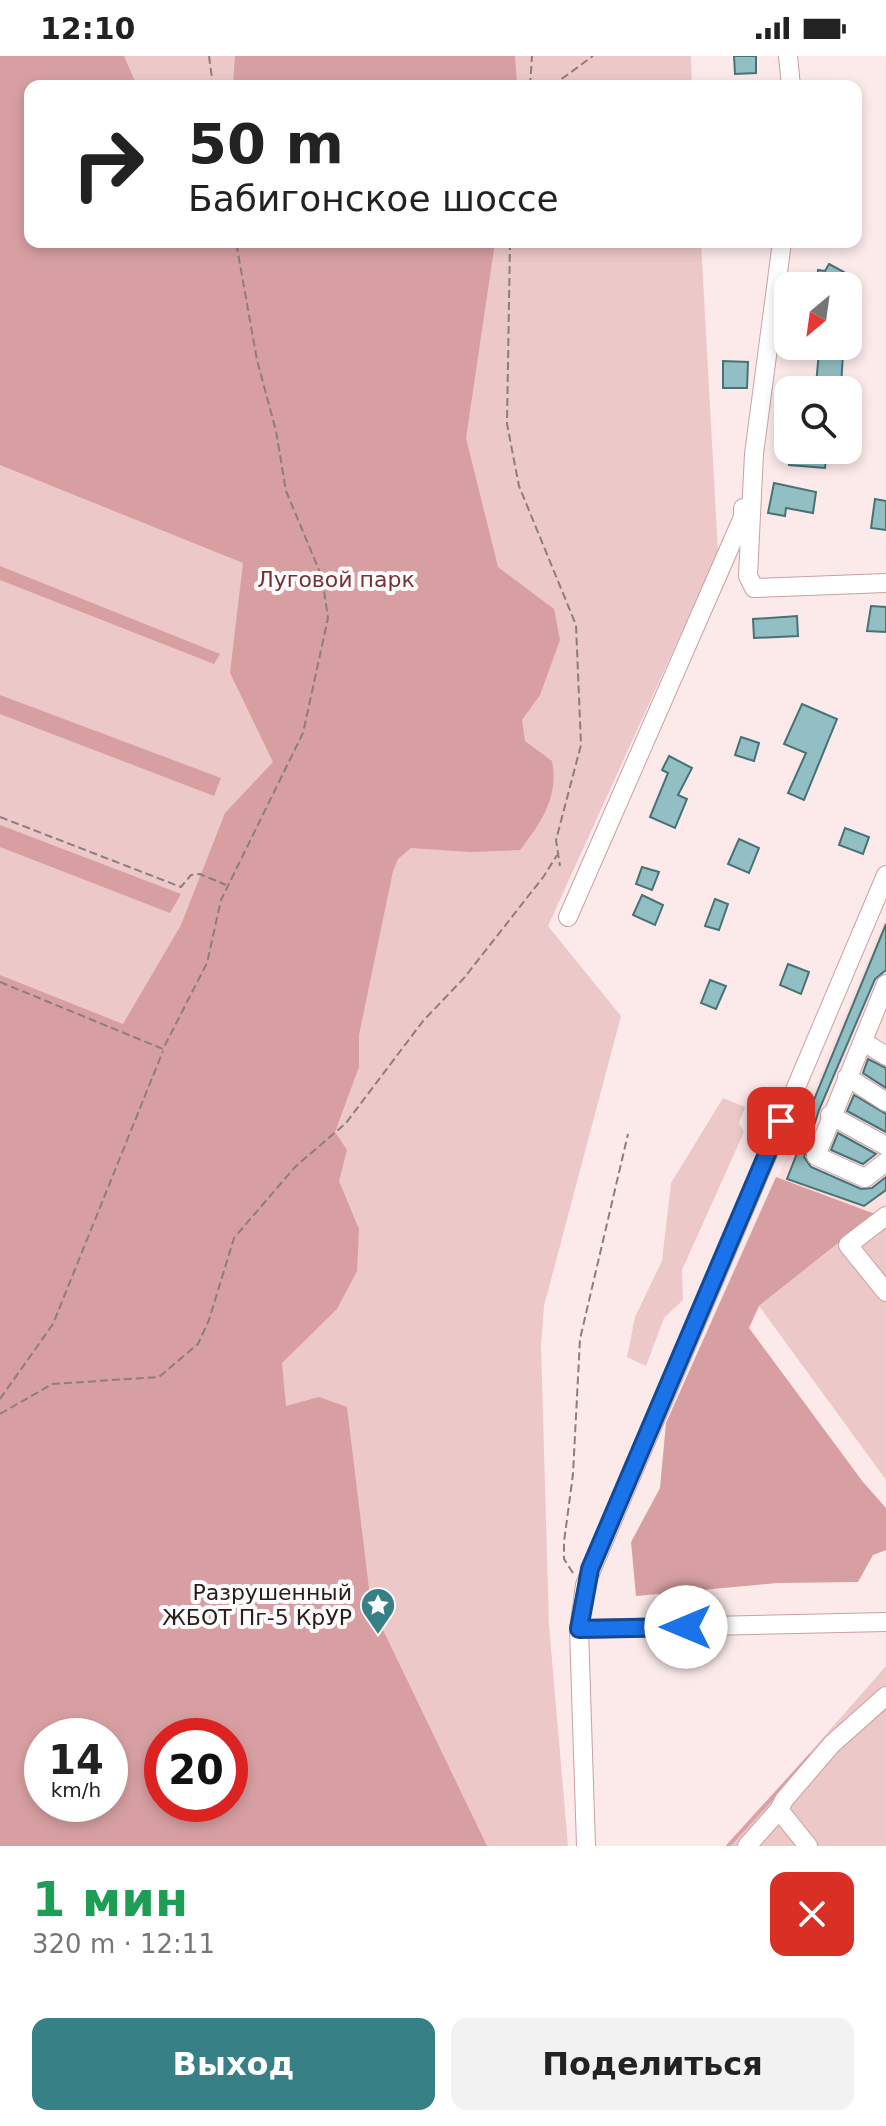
<!DOCTYPE html>
<html lang="ru">
<head>
<meta charset="utf-8">
<style>
  body { margin:0; font-family:"DejaVu Sans",sans-serif; background:#f2f2f2; color:#222; height:100vh; display:flex; flex-direction:column; font-size:30px; white-space:nowrap }
  * { box-sizing:border-box; margin:0 }
  p { font-size:26px; color:#767676 }
  .icon { flex:none; width:44px; height:44px; fill:none; stroke:currentColor; stroke-width:2; stroke-linecap:round; stroke-linejoin:round }
  .map { position:relative; height:1790px; overflow:hidden }
  .details { display:flex; flex-direction:column; background:#fff; flex:1 }
  .details>* { flex:none }
  .top-card { position:absolute; left:24px; top:24px; width:838px; height:168px; border-radius:16px; box-shadow:0 4px 12px #0003; background:#fff; color:#222; overflow:hidden }
  .needle { width:52px; rotate:209deg }
  .controls { position:absolute; left:774px; top:216px; display:grid; gap:16px }
  .controls a { display:grid; place-items:center; width:88px; height:88px; border-radius:16px; background:#fff; box-shadow:0 4px 12px #0003; font-size:40px }
  .speed { position:absolute; left:24px; top:1662px; display:flex; gap:16px; font-size:40px; font-weight:700; text-align:center }
  .speed>* { display:grid; place-content:center; width:104px; height:104px; border-radius:50%; background:#fff; box-shadow:0 4px 12px #0003; line-height:1 }
  .speed small { font-size:20px; font-weight:400 }
  .speed .limit { border:12px solid #d22; background:#fff; color:#111 }
  .pin { position:absolute; display:grid; place-items:center; width:68px; height:68px; color:#fff; margin:-34px; border-radius:16px; box-shadow:0 4px 12px #0006 }
  .me { position:absolute; width:88px; margin:-44px; rotate:270deg; stroke-linejoin:round; filter:drop-shadow(0 0 6px #0008) }
  .turn { display:flex; align-items:center; gap:28px; height:168px; padding:0 32px; font-size:36px }
  .turn .icon { width:104px; height:104px; stroke-width:2.5 }
  .turn b { display:block; font-size:56px; line-height:68px }
  .round { display:grid; place-items:center; flex:none; width:84px; height:84px; border-radius:16px; background:#f2f2f2 }
  .summary { display:flex; align-items:center; justify-content:space-between; height:136px; padding:0 32px }
  h1 { font-size:48px; font-weight:700; line-height:60px; color:#1e9e55 }
  .primary-button { display:flex; gap:16px; margin-top:auto; padding:16px 32px }
  .primary-button a { flex:1; height:92px; border-radius:16px; background:#378086; color:#fff; font-size:32px; font-weight:700; line-height:92px; text-align:center }
  .primary-button a+a { background:#f2f2f2; color:#222 }
  .status { display:flex; justify-content:space-between; align-items:center; height:56px; padding:0 40px; background:#fff; direction:ltr }
  .status svg { height:22px; fill:currentColor }
  .map>svg:first-child { display:block }
  .built { fill:#fedede }
  .green { fill:#ecc8c9; fill-rule:evenodd }
  .forest { fill:#d79fa1; fill-rule:evenodd }
  .lines { fill:none; stroke-linecap:round; stroke-linejoin:round }
  .stream { stroke:#dba2a4; stroke-width:4 }
  .building { fill:#91bfc3; stroke:#477376; stroke-width:2 }
  .minor-casing { stroke:#c9a0a1; stroke-width:20 }
  .path { stroke:#8d7d7d; stroke-width:2; stroke-dasharray:8 4; stroke-linecap:butt }
  .minor { stroke:#fff; stroke-width:18 }
  .route-casing { stroke:#114b97; stroke-width:20 }
  .route { stroke:#1a73e8; stroke-width:14 }
  .labels { text-anchor:middle; dominant-baseline:central; stroke-width:8; stroke-linejoin:round; paint-order:stroke }
  .park-label { font-size:22px; fill:#763137; stroke:#fcfcfc }
  .poi-label { font-size:22px; fill:#2b1c1c; stroke:#fcfcfc; text-anchor:end }
</style>
</head>
<body>
<div class="status"><b>12:10</b><svg viewBox="0 0 49 12"><path d="M0 12V9h3v3zM5 12V6h3v6zM10 12V3h3v9zM15 12V0h3v12zM26 1h20v11H26zM47 4h2v5h-2z"/></svg></div>
<div class="map">
<svg width="886" height="1790" viewBox="0 0 886 1790">
  <rect width="100%" height="100%" fill="#fceaea"/>
  <polygon class="built" points="886,860 886,1150 875,1158 777,1123"/>
  <g class="green">
    <path d="M0 0H691L692 30H30V186H701L718 496 548 870 621 960 544 1250 541 1290 549 1569 568 1790H0ZM42 1680H110V1748H42ZM162 1680H230V1748H162Z"/>
    <polygon points="723,1042 745,1051 739,1067 744,1076 682,1214 683,1244 664,1262 646,1310 627,1301 635,1261 662,1205 671,1127"/>
    <polygon points="886,1150 886,1424 759,1250"/>
    <polygon points="886,1610 886,1790 728,1790"/>
  </g>
  <g class="forest">
    <path d="M0 0H124L137 30H30V186H495L466 382 498 511 554 553 560 584 540 639 522 664 525 685 552 705C559 741 541 767 520 794L470 796 411 792 398 803 393 815 359 979V1011L335 1076 347 1094 339 1125 359 1173 357 1215 337 1253 282 1307 286 1350 319 1341 347 1351 371 1549 487 1790H0V919L123 968 181 869 225 757 273 706 230 617 243 507 0 409ZM110 1680V1748H42V1680ZM230 1680V1748H162V1680Z"/>
    <polygon points="235,0 515,0 517,27 517,30 233,30"/>
    <polygon points="0,510 220,598 214,608 0,524"/>
    <polygon points="0,639 221,722 214,740 0,658"/>
    <polygon points="0,769 181,838 170,857 0,791"/>
    <polygon points="776,1121 875,1158 759,1250 749,1272 863,1426 886,1452 886,1494 873,1499 858,1526 777,1527 636,1540 631,1486 660,1432 666,1367"/>
  </g>
  <g class="lines">
    <polyline class="stream" points="728,1790 810,1700"/>
  </g>
  <g class="building">
    <polygon points="734,0 756,0 756,17 735,18"/>
    <polygon points="829,208 844,216 843,230 817,230 818,214 825,215"/>
    <polygon points="819,295 843,297 841,331 816,329"/>
    <polygon points="723,305 748,306 747,332 723,332"/>
    <polygon points="827,394 825,412 789,409 790,396"/>
    <polygon points="774,427 816,436 813,457 786,452 785,460 768,457"/>
    <polygon points="875,443 886,445 886,474 871,472"/>
    <polygon points="871,550 886,551 886,576 867,575"/>
    <polygon points="797,560 798,580 754,582 753,563"/>
    <polygon points="802,648 837,663 804,744 788,737 806,697 784,688"/>
    <polygon points="741,681 759,687 754,705 735,699"/>
    <polygon points="669,700 692,712 678,739 687,743 675,772 650,761 668,717 662,714"/>
    <polygon points="845,772 869,781 863,798 839,789"/>
    <polygon points="739,783 759,792 749,817 728,808"/>
    <polygon points="642,811 659,816 652,834 636,828"/>
    <polygon points="642,839 663,849 655,869 633,859"/>
    <polygon points="715,843 728,848 719,874 705,870"/>
    <polygon points="886,868 886,914 875,923 819,1054 804,1101 811,1111 861,1133 872,1132 886,1121 886,1134 864,1150 787,1123 799,1092 795,1090"/>
    <polygon points="788,908 809,916 801,938 780,929"/>
    <polygon points="710,924 726,930 716,953 701,947"/>
    <polygon points="868,1003 886,1012 886,1032 863,1017"/>
    <polygon points="854,1039 886,1058 886,1076 847,1055"/>
    <polygon points="838,1077 876,1098 863,1108 831,1094"/>
  </g>
  <g class="lines">
    <g class="minor-casing">
      <g id="minor">
        <polyline points="788,0 791,30"/>
        <polyline points="782,186 754,398 748,520 754,532 886,527"/>
        <polyline points="568,861 743,461 743,452"/>
        <polyline points="886,928 816,1100 865,1122 886,1106"/>
        <polyline points="864,986 886,1000"/>
        <polyline points="847,1021 886,1046"/>
        <polyline points="830,1059 886,1090"/>
        <polyline points="886,1160 848,1189 886,1236"/>
        <polyline points="579,1573 886,1566"/>
        <polyline points="586,1790 579,1573 585,1529 886,819"/>
        <polyline points="747,1790 779,1754"/>
        <polyline points="808,1790 779,1754 784,1744 832,1688 886,1640"/>
      </g>
    </g>
    <g class="path">
      <polyline points="209,0 213,30"/>
      <polyline points="530,30 532,0"/>
      <polyline points="552,30 593,0"/>
      <polyline points="510,186 507,368 519,430 576,569 581,689 556,784 560,810"/>
      <polyline points="0,761 181,831 191,819 200,818 226,829"/>
      <polyline points="0,926 163,993 207,907 221,844 303,677 328,562 322,521 286,435 276,375 257,304 236,186"/>
      <polyline points="0,1343 53,1268 163,995"/>
      <polyline points="0,1358 52,1328 159,1321 198,1288 209,1264 234,1182 295,1111 346,1067 423,965 464,922 544,820 557,799"/>
      <polyline points="573,1517 564,1503 564,1486 573,1418 580,1283 628,1078"/>
    </g>
    <use href="#minor" class="minor"/>
  </g>
  <g class="lines">
    <g class="route-casing">
      <polyline id="route" points="686,1571 579,1573 590,1513 781,1065"/>
    </g>
    <use href="#route" class="route"/>
  </g>
  <defs>
    <g id="sight-pin" transform="scale(1.8)"><path d="M0 17L-7.5 6A9.5 9.5 0 1 1 7.5 6Z" fill="#378086" stroke="#fcfcfc"/><path d="M0-6L1.8-2.2L6-1.7L2.9 1.2L3.7 5.4L0 3.3L-3.7 5.4L-2.9 1.2L-6-1.7L-1.8-2.2Z" fill="#fff"/></g>
  </defs>
  <g fill-rule="evenodd">
    <use href="#sight-pin" x="378" y="1549"/>
  </g>
  <g class="labels">
    <g class="park-label">
      <text x="336" y="523">Луговой парк</text>
    </g>
    <g class="poi-label">
      <text x="352" y="1536">Разрушенный<tspan x="352" dy="25">ЖБОТ Пг-5 КрУР</tspan></text>
    </g>
  </g>
</svg>
<div class="controls">
<a><svg class="needle" viewBox="-14 -14 28 28"><path d="M0-13l5 13h-10z" fill="#e53935"/><path d="M0 13l5-13h-10z" fill="#767676"/></svg></a>
<a><svg class="icon" aria-label="search" viewBox="0 0 24 24"><circle cx="10" cy="10" r="6"/><path d="M15 15l6 6"/></svg></a>
</div>
<div class="speed"><div>14<small>km/h</small></div><div class="limit">20</div></div>
<div class="pin" style="left:781px;top:1065px;background:#d93025"><svg class="icon" aria-label="arrive" viewBox="0 0 24 24"><path d="M6 21V4h12l-3 4 3 4H6"/></svg></div>
<svg class="me" style="left:686px;top:1571px" viewBox="-20 -20 40 40"><circle r="19" fill="#fff"/><path d="M0-13L10 11 0 6-10 11z" fill="#1a73e8"/></svg>
<div class="top-card">
<div class="turn"><svg class="icon" aria-label="right" viewBox="0 0 24 24"><path d="M7 20v-9h11M14 6l5 5-5 5"/></svg><div><b>50 m</b>Бабигонское шоссе</div></div>
</div>
</div>
<section class="details">
<div class="summary"><div><h1>1 мин</h1><p>320 m · 12:11</p></div><a class="round" style="background:#d93025;color:#fff"><svg class="icon" aria-label="close" viewBox="0 0 24 24"><path d="M6 6l12 12M18 6L6 18"/></svg></a></div>
<div class="primary-button"><a>Выход</a><a>Поделиться</a></div>
</section>
</body>
</html>
